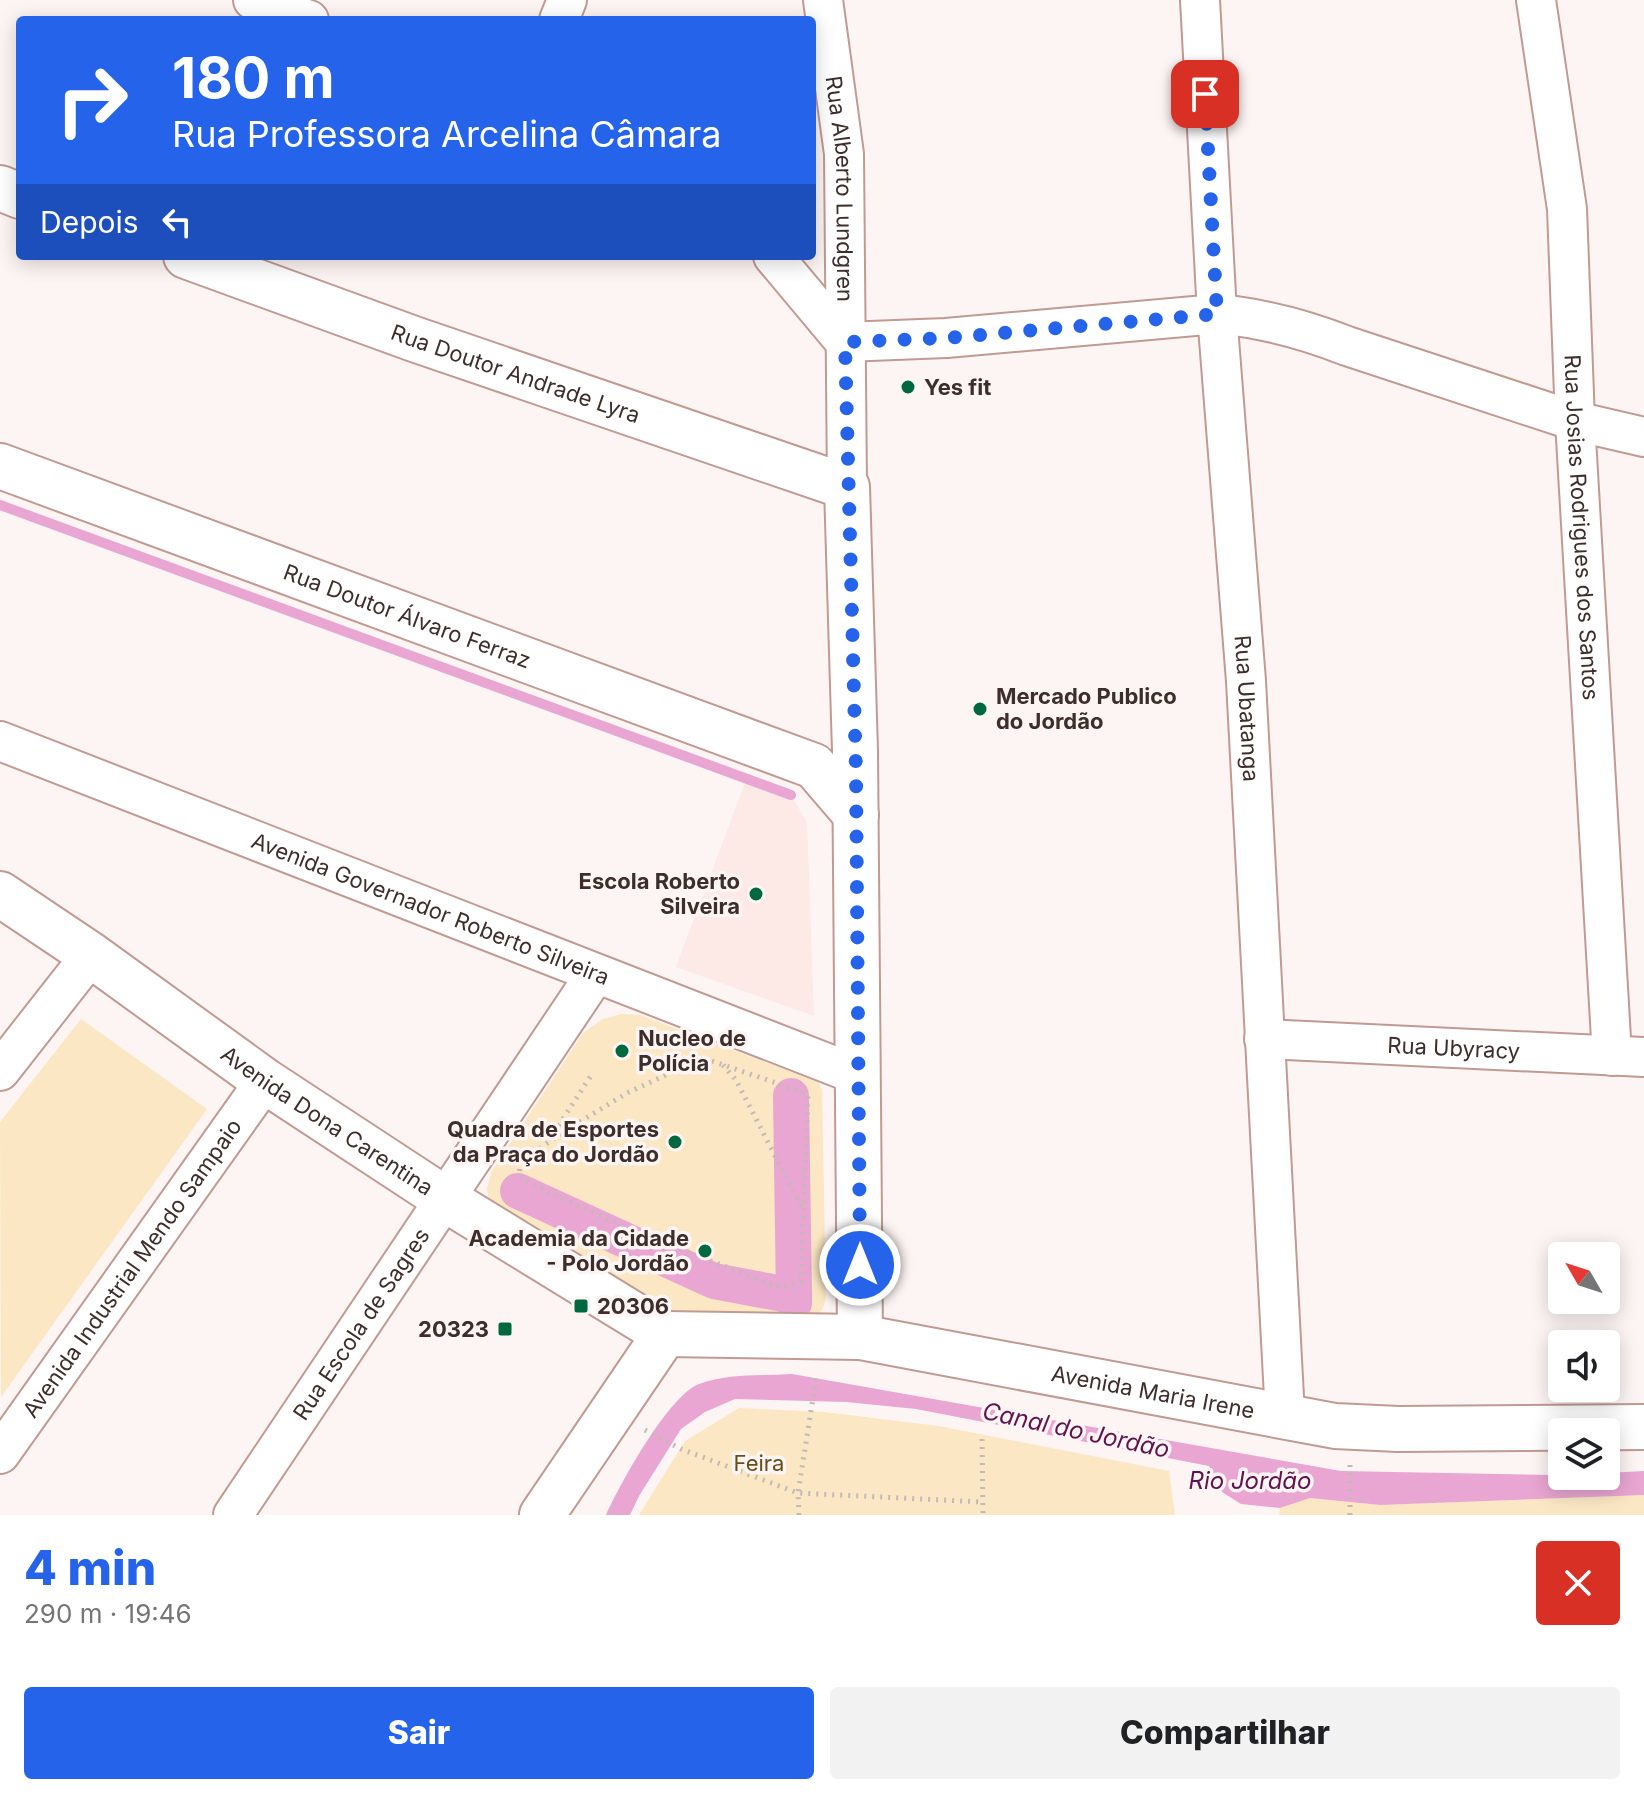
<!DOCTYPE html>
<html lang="pt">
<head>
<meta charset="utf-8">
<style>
  body { margin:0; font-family:Inter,sans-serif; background:#f2f2f2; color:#202124; height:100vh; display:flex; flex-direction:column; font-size:30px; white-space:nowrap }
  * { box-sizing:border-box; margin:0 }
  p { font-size:26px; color:#757577 }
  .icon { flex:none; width:44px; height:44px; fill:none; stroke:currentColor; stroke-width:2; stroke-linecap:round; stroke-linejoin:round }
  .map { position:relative; height:1515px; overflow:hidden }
  .sheet { display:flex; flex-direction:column; background:#fff; flex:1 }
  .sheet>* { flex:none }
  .top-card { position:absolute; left:16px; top:16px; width:800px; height:244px; border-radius:8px; box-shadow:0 4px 20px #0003; background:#2563eb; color:#fff; overflow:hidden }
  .needle { width:52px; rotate:309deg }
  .fabs { position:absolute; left:1548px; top:1242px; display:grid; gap:16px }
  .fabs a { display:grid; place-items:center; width:72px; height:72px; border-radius:8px; background:#fff; box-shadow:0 4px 20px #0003; font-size:40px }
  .pin { position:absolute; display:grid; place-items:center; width:68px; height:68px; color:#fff; margin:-34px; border-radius:16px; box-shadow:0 4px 12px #0006 }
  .me { position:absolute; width:88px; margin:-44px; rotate:0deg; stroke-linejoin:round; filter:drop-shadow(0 0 6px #0008) }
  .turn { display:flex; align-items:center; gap:28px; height:168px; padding:0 24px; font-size:36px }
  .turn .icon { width:104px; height:104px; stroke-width:2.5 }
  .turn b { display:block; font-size:56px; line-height:68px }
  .then { display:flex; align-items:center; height:76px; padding:0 24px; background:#0003; gap:16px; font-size:30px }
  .round { display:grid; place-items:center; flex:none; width:84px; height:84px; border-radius:8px; background:#f2f2f2 }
  .summary { display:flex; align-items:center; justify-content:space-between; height:136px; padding:0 24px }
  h1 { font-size:48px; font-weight:800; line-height:60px; color:#2563eb }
  .primary-button { display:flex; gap:16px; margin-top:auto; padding:16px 24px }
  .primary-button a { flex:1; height:92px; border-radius:8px; background:#2563eb; color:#fff; font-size:32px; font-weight:800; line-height:92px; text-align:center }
  .primary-button a+a { background:#f2f2f2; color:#202124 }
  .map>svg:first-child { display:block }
  .built { fill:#fde9e5 }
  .green { fill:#fbe7c3 }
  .water { fill:#e9a6d2 }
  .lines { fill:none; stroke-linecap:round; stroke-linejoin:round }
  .stream { stroke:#e9a6d2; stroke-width:10 }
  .canal { stroke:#e9a6d2; stroke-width:36 }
  .minor-casing { stroke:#c09a93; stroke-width:42 }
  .tertiary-casing { stroke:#c09a93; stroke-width:48 }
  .secondary-casing { stroke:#c09a93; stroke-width:48 }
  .path { stroke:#c3b9b7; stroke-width:5; stroke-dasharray:2 6; stroke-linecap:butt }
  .minor { stroke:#fff; stroke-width:38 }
  .tertiary { stroke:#fff; stroke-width:44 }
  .secondary { stroke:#fff; stroke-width:44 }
  .route { stroke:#2563eb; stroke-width:14; stroke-dasharray:0 25.2 }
  .poi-dot { fill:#00683f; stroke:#fdf5f3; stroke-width:3 }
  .labels { text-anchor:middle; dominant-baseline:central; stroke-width:7; stroke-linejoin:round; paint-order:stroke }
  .street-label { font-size:22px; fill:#3e2e2b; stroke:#fdf5f3 }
  .poi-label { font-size:22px; font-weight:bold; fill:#3e2e2b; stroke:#fdf5f3; text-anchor:start }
  .park-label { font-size:22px; fill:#674d18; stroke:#fdf5f3 }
  .water-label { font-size:24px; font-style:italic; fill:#61134e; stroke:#fdf5f3 }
</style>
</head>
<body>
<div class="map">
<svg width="1644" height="1515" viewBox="0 0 1644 1515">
  <rect width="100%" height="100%" fill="#fdf5f3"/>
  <polygon class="built" points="747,778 791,795 807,822 814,1016 676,967"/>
  <g class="green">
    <polygon points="621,1014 640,1015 818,1082 822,1090 826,1299 822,1310 812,1319 674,1317 489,1203 487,1188 492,1171 583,1033 603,1019"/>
    <polygon points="81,1019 207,1109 1,1397 0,1122"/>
    <polygon points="739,1408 824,1412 939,1426 1169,1471 1175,1515 639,1515 685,1441"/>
    <polygon points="1644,1495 1644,1515 1279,1515 1280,1508 1310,1498 1380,1505"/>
  </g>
  <path class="water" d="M792 1374 1341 1471 1606 1476V1473L1644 1471V1495L1380 1505 1310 1498 1280 1508 1241 1504 1222 1492 1209 1466 916 1409 846 1402 735 1399 705 1412 681 1429 639 1496 630 1515H606C620 1484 668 1396 699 1384 728 1373 761 1376 792 1374Z"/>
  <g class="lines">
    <polyline class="stream" points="0,505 791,795"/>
    <g class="canal">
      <polyline points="791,1096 794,1296"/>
      <polyline points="518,1191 714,1281 794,1296 794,1303"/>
    </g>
    <g class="minor-casing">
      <g id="minor">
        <polyline points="253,0 309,20"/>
        <path id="s1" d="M823 0 844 154 847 487"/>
        <path id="s2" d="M1200 0 1217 314 1246 681 1285 1416"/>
        <path id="s3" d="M1536 0 1567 209 1575 421 1612 1056"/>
        <polyline points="559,20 567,0"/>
        <path d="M773 256 845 342 946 338 1217 314C1263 318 1304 329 1347 346L1575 421 1644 437"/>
        <path id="s4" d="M0 741 860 1076"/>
        <path id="s5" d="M1264 1039 1644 1057"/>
        <polyline points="0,1071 91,955"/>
        <path id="s6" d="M0 1454 265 1081"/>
        <path id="s7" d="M233 1515 595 975"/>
      </g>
    </g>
    <g class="tertiary-casing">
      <g id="tertiary">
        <path id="s8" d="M0 894 91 955 265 1081 445 1199 665 1334"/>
      </g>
    </g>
    <g class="secondary-casing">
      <g id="secondary">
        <polyline points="0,188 20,196"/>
        <path id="s9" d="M186 256 414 339 847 487 855 751 860 1337"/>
        <path id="s10" d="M0 466 814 766 856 815"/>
        <path id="s11" d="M542 1515 665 1334 860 1337 1335 1426 1398 1429 1644 1427"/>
      </g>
    </g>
    <g class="path">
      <polygon points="696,1061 712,1061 808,1094 801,1281 781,1288 641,1234 525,1181 519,1175 520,1166 526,1157 573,1126 627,1093"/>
      <polyline points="723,1065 736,1080 803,1210"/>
      <polyline points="550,1139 592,1074"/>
      <polyline points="645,1430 681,1449 798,1493 983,1502"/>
      <polyline points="982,1439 983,1515"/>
      <polyline points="799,1515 798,1493 817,1373"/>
      <polyline points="1350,1515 1350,1464"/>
    </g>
    <use href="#minor" class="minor"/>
    <use href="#tertiary" class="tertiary"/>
    <use href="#secondary" class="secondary"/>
  </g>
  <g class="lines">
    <polyline class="route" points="860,1265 856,772 845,342 946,338 1217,314 1205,94"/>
  </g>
  <g class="poi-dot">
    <circle cx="908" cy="387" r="8"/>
    <circle cx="980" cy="709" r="8"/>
    <circle cx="756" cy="894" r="8"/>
    <circle cx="622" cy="1051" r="8"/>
    <circle cx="675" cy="1142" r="8"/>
    <circle cx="705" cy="1251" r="8"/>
    <rect x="573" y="1298" width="16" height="16" rx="4"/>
    <rect x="497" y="1321" width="16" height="16" rx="4"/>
  </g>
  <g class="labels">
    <g class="street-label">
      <text stroke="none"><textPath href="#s1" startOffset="190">Rua Alberto Lundgren</textPath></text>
      <text stroke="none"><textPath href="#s9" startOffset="350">Rua Doutor Andrade Lyra</textPath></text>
      <text stroke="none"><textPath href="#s3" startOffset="530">Rua Josias Rodrigues dos Santos</textPath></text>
      <text stroke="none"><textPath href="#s10" startOffset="434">Rua Doutor Álvaro Ferraz</textPath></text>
      <text stroke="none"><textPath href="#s2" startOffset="710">Rua Ubatanga</textPath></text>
      <text stroke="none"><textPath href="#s4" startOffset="462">Avenida Governador Roberto Silveira</textPath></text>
      <text stroke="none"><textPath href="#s5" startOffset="190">Rua Ubyracy</textPath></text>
      <text stroke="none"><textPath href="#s8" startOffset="398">Avenida Dona Carentina</textPath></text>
      <text stroke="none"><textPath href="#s6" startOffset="228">Avenida Industrial Mendo Sampaio</textPath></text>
      <text stroke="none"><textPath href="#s7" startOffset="230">Rua Escola de Sagres</textPath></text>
      <text stroke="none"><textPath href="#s11" startOffset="712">Avenida Maria Irene</textPath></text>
    </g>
    <g class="poi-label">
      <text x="924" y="387">Yes fit</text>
      <text x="996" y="696">Mercado Publico<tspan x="996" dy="25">do Jordão</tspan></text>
      <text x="740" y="881" text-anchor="end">Escola Roberto<tspan x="740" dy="25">Silveira</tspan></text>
      <text x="638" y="1038">Nucleo de<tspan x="638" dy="25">Polícia</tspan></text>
      <text x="659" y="1129" text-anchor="end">Quadra de Esportes<tspan x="659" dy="25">da Praça do Jordão</tspan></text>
      <text x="689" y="1238" text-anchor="end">Academia da Cidade<tspan x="689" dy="25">- Polo Jordão</tspan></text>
      <text x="597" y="1306">20306</text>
      <text x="489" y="1329" text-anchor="end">20323</text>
    </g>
    <g class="park-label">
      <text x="759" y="1463">Feira</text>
    </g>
    <g class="water-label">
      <text transform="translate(1076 1430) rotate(12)">Canal do Jordão</text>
      <text x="1250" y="1480">Rio Jordão</text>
    </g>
  </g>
</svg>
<div class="fabs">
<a><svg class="needle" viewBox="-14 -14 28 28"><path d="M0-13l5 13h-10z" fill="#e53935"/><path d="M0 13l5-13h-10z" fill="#757577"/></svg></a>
<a><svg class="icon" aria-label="sound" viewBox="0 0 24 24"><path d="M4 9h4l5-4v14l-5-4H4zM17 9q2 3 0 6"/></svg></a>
<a><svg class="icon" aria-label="layers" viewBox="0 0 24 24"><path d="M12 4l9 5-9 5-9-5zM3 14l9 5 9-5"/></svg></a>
</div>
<div class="pin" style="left:1205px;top:94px;background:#d93025"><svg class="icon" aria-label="arrive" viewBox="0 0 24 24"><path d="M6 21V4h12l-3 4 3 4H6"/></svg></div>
<svg class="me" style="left:860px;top:1265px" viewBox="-20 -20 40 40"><circle r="17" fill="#2563eb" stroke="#fff" stroke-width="3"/><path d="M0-11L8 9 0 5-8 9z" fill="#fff"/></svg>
<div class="top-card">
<div class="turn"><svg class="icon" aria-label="right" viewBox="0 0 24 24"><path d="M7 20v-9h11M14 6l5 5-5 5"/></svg><div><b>180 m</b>Rua Professora Arcelina Câmara</div></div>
<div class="then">Depois<svg class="icon" aria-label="left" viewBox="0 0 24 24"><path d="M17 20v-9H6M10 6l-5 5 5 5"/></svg></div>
</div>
</div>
<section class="sheet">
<div class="summary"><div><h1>4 min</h1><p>290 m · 19:46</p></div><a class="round" style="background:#d93025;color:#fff"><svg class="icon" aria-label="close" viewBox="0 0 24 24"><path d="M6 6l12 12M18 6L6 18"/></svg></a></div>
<div class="primary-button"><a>Sair</a><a>Compartilhar</a></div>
</section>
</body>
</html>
